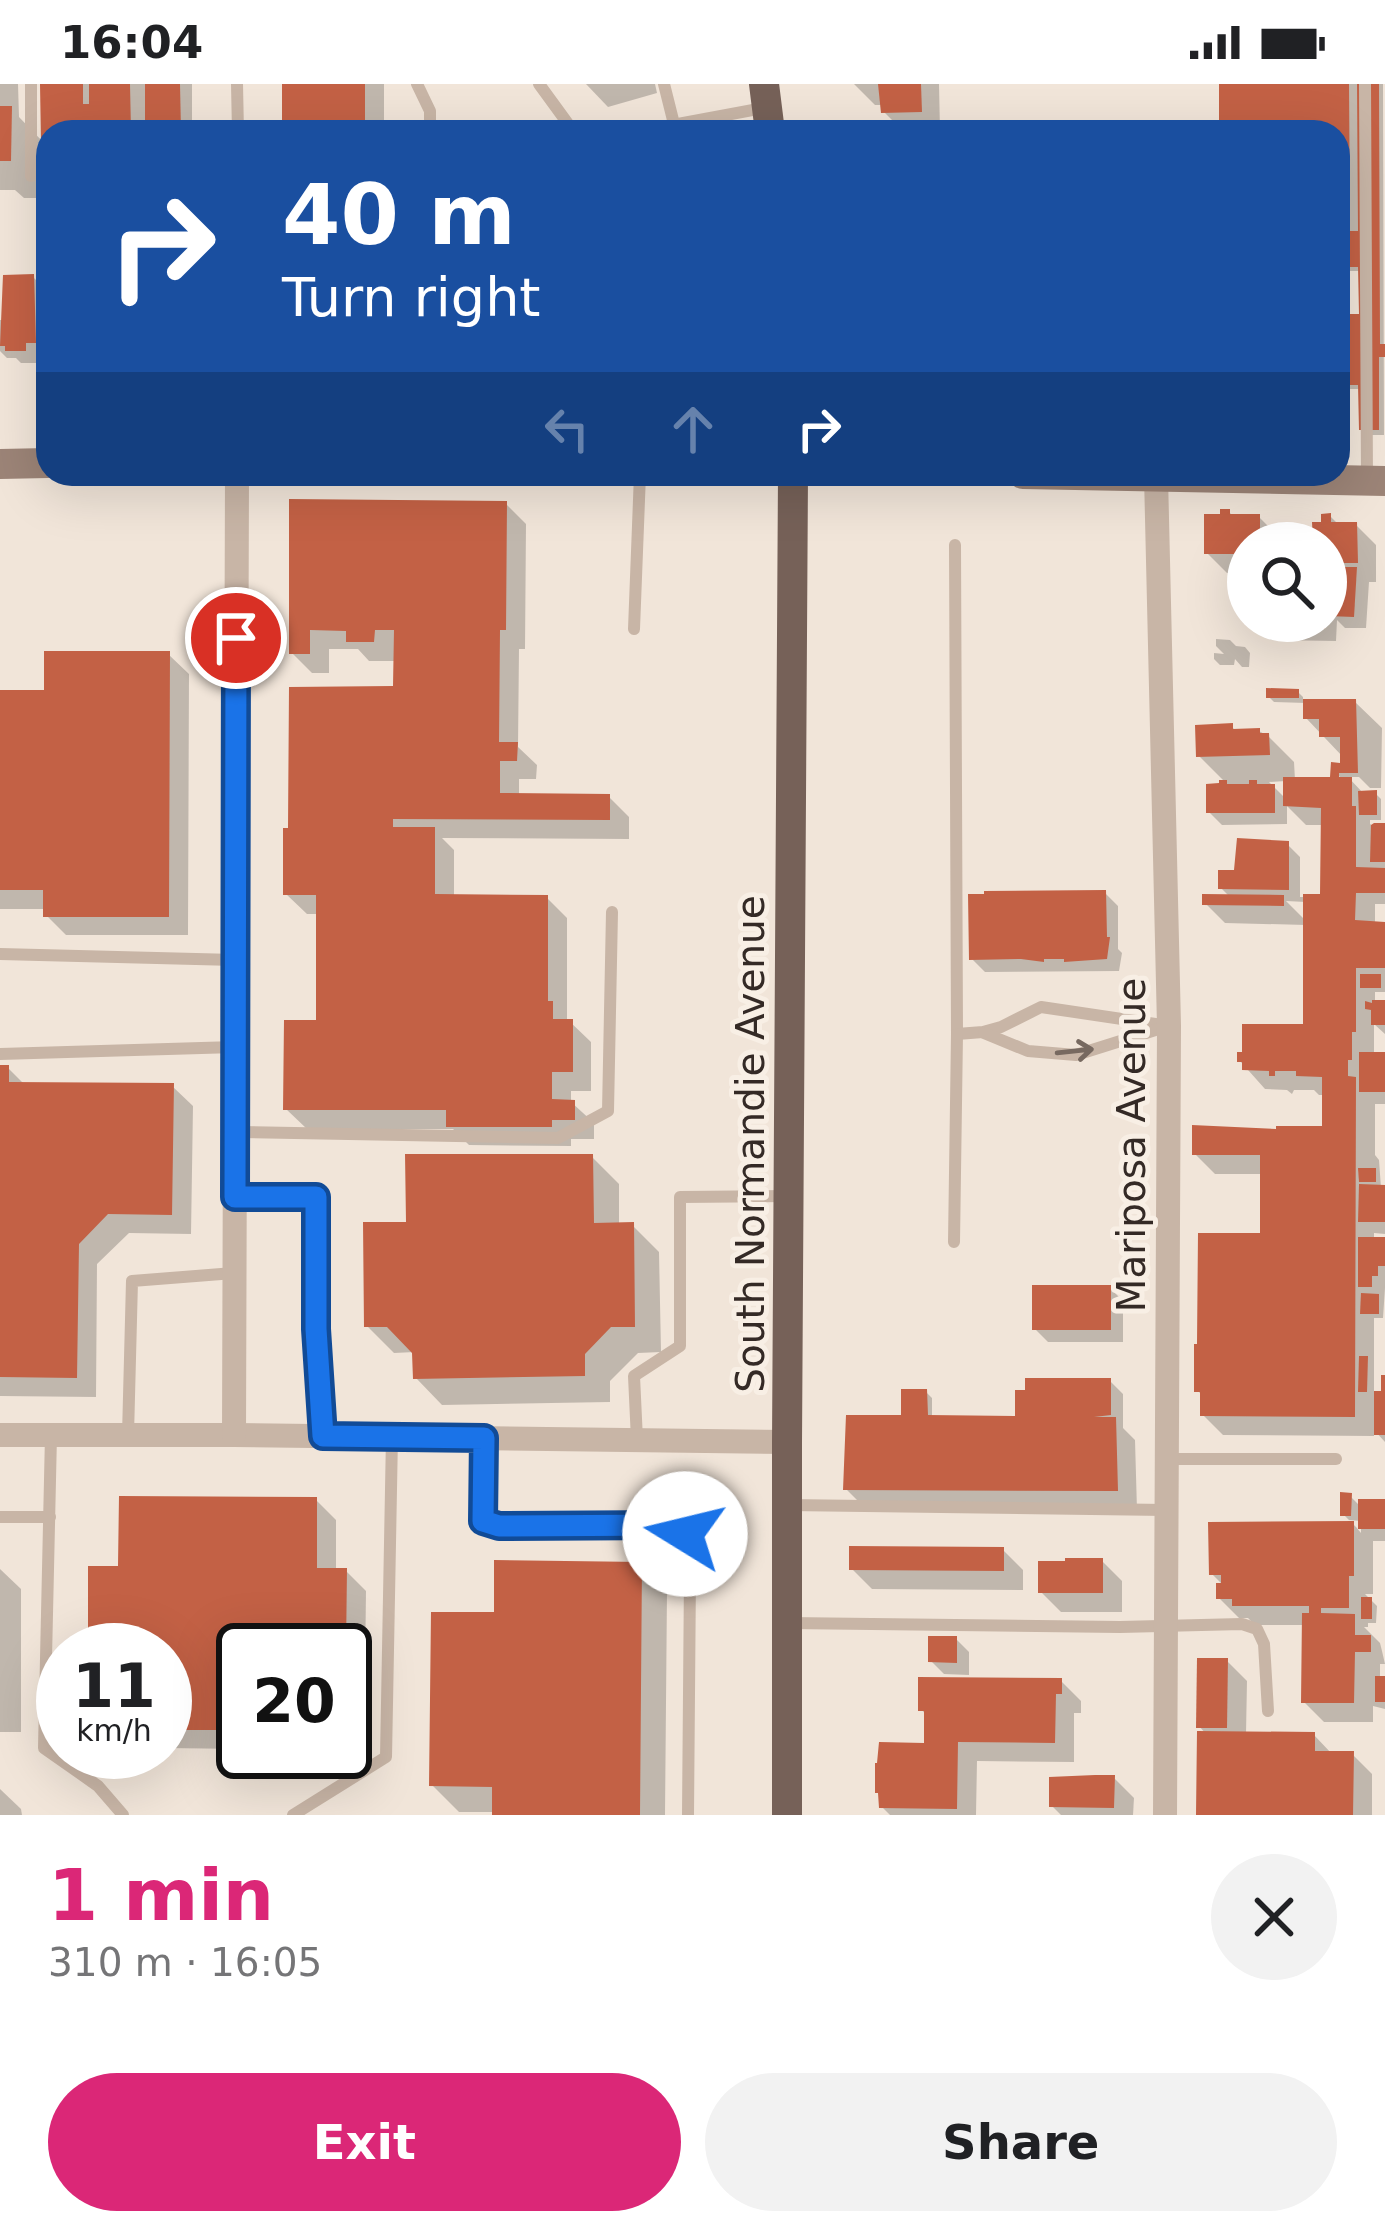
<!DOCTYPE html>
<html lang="en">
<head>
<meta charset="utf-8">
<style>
  body { margin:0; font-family:"DejaVu Sans",sans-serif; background:#f2f2f2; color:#202124; height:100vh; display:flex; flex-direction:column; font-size:45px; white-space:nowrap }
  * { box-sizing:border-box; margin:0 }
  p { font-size:39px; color:#757577 }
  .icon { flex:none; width:66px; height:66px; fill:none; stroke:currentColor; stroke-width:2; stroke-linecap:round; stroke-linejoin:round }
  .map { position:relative; height:1731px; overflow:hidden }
  .side { display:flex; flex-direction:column; background:#fff; flex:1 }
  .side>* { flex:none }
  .banner { position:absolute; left:36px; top:36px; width:1314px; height:366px; border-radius:36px; box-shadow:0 12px 48px #0002; background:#1a4fa0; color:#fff; overflow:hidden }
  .tools { position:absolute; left:1227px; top:438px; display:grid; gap:24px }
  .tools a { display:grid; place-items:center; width:120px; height:120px; border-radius:50%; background:#fff; box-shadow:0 12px 48px #0002; font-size:60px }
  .speed { position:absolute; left:36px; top:1539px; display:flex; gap:24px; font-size:60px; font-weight:700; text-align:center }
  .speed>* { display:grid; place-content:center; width:156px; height:156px; border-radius:50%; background:#fff; box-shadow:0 12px 48px #0002; line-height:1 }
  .speed small { font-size:30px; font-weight:400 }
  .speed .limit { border:6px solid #111; border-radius:18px; background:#fff; color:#111 }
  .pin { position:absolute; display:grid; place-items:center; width:102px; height:102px; color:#fff; margin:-51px; border:6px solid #fff; border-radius:50%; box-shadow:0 3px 12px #0007 }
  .me { position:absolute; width:132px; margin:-66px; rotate:279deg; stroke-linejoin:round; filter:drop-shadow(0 0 9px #0008) }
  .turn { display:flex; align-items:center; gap:42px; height:252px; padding:0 48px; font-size:54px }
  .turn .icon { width:156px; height:156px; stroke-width:2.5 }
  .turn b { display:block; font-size:84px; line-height:102px }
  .lanes { display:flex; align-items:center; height:114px; padding:0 48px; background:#0003; justify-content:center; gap:60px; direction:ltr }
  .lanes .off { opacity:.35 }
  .round { display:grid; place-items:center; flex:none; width:126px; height:126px; border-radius:63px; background:#f2f2f2 }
  .summary { display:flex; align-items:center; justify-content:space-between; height:204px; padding:0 48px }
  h1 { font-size:72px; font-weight:700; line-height:90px; color:#db2777 }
  .action { display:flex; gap:24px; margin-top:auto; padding:24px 48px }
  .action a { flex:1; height:138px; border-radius:72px; background:#db2777; color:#fff; font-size:48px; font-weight:700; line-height:138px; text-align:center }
  .action a+a { background:#f2f2f2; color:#202124 }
  .status { display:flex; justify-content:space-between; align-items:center; height:84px; padding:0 60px; background:#fff; direction:ltr }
  .status svg { height:33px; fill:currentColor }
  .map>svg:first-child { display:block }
  .shadow { fill:#0003; fill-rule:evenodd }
  .building { fill:#c36145 }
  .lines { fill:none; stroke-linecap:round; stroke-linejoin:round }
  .lane { stroke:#c8b5a6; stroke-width:12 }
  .street { stroke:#c8b5a6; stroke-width:24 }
  .secondary { stroke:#9c8477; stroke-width:30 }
  .primary { stroke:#766158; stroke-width:30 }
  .oneway { stroke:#776960 }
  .route-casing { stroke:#114b97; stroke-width:30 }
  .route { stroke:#1a73e8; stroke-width:21 }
  .labels { text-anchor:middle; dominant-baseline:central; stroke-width:10; stroke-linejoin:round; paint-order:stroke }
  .street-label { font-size:39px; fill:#342a26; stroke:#f8efe5 }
</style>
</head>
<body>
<div class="status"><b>16:04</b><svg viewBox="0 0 49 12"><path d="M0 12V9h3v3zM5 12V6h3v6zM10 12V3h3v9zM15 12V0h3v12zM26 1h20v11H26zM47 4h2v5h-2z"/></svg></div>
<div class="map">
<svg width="1385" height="1731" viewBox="0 0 1385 1731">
  <rect width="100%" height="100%" fill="#f1e5d9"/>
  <g class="shadow">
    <polygon points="0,0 18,0 19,33 44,59 44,0 192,0 192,48 48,48 48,169 45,166 44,114 24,114 15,106 0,106"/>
    <rect x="285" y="0" width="99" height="48"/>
    <polygon points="586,0 655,0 657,9 608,23"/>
    <polygon points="939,0 940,47 904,48 884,28 883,21 875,21 854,0"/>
    <polygon points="1222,0 1383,0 1384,351 1367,351 1361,305 1341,305 1341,317 1338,317 1338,233 1362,233 1361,187 1346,187 1338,180 1338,48 1222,48"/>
    <polygon points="33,193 46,206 48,270 38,270 38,279 21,279 16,274 7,274 0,267 0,236 4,236"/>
    <polygon points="292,418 506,420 526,440 525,565 519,565 518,663 537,681 536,695 519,695 519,712 609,713 629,733 629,755 442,754 454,766 454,813 547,814 567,834 567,935 591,958 591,1007 571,1007 571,1018 594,1039 594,1055 571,1055 571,1062 469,1061 453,1045 307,1045 286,1025 319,939 319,830 307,830 286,810 396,606 396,577 369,577 358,565 329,565 329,589 312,589 292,569"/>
    <polygon points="1229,428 1234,433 1259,433 1279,453 1279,459 1248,459 1248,489 1227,489 1207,469 1223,433"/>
    <polygon points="1330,432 1339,441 1356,441 1376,461 1376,498 1369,498 1366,544 1345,544 1337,536 1336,557 1271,556 1258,543 1258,537 1326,537 1326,459 1316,459"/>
    <polygon points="1216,555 1230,556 1236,562 1245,563 1250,569 1249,583 1242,583 1235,575 1234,581 1220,581 1214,575 1214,569 1224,570 1216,562"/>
    <polygon points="168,570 189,590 188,851 66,851 46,831 46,825 0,825 0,609 47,609"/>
    <path d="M1298 608 1303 613V618H1355L1382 644 1381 704H1370L1381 715V736H1370V740L1374 743H1385V820H1375V840L1385 841V908H1375V920H1385V950L1374 940V971H1385V1020H1375V1071L1379 1076 1381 1104H1385V1150L1374 1149V1156H1385V1204L1383 1234H1374V1310H1383L1385 1299V1358L1374 1346V1352L1223 1351 1203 1331V1312L1197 1306 1263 1152V1090H1215L1195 1070 1279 1048 1325 1045V1011H1319L1314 1006H1294L1292 1010 1287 1006 1265 1005 1240 977 1306 943V841L1225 839 1205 819 1230 813 1221 804 1237 789 1287 760 1300 773V813H1323V741H1306L1287 722V740L1222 741 1209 728 1226 699 1199 672 1231 642 1237 648 1259 647 1268 652 1294 678 1295 696 1340 693 1334 687 1343 681V673L1306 634V619L1274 618 1269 613ZM1348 693H1359L1375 709 1364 710ZM1286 697V715L1269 698ZM1286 817 1306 818V837Z"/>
    <polygon points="1105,809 1118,822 1118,865 1122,869 1119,887 985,888 972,875"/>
    <polygon points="0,984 8,984 25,1001 172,1002 193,1022 191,1150 129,1149 97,1180 96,1313 0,1312"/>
    <polygon points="592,1073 619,1100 619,1142 633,1142 659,1168 661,1268 638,1269 610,1297 610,1318 442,1321 416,1294 415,1268 394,1269 367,1242 409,1141"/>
    <polygon points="1110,1204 1123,1217 1123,1258 1048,1258 1035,1245"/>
    <polygon points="1110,1297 1123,1310 1123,1344 1135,1356 1137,1426 866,1425 846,1405 926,1308 932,1314 932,1334 1023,1335"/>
    <path d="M1350 1412 1361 1423 1385 1418V1457H1373V1510H1365L1377 1522 1376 1539H1368V1543H1364L1380 1559 1382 1567 1385 1580H1380V1595H1385V1625L1373 1622V1638H1324L1304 1618 1305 1541H1255L1248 1534H1239L1219 1514 1224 1502 1212 1490 1353 1440 1343 1430ZM1349 1436 1361 1437V1449L1356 1443Z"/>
    <polygon points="316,1416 336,1436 336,1487 346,1487 366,1507 364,1666 345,1666 345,1566 243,1566 243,1665 165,1664 165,1566 91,1566 121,1485"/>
    <polygon points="1003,1466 1023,1486 1023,1506 872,1505 852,1485"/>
    <polygon points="1102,1477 1122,1497 1122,1528 1061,1528 1041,1508"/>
    <polygon points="641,1481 667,1508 665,1731 495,1731 495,1728 459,1728 432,1701 497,1531"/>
    <polygon points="0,1485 21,1505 21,1648 0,1648"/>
    <polygon points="956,1555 969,1568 969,1591 944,1590 931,1577"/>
    <polygon points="1227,1577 1247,1597 1246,1650 1314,1651 1332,1670 1352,1670 1372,1690 1372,1731 1199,1731 1206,1650 1199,1642"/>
    <polygon points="1061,1597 1081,1617 1081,1629 1074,1629 1074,1678 977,1677 976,1731 890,1731 882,1723 926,1662 927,1632 921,1625"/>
    <polygon points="1114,1694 1134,1714 1133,1731 1061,1731 1052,1722"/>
    <polygon points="0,1705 21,1725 22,1731 0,1731"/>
  </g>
  <g class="building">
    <polygon points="40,0 83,0 83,20 89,20 89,0 130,0 131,48 48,48 48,59 41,59"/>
    <polygon points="145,0 180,0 181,48 145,48"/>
    <rect x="282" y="0" width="83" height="48"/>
    <polygon points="878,0 921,0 922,28 881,29"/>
    <polygon points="1219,0 1349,0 1350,143 1338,143 1338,48 1219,48"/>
    <polygon points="1357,0 1379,0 1380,260 1385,260 1385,273 1379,273 1379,346 1359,346 1358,301 1338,301 1338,230 1359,230 1358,183 1338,183 1338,147 1358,147"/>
    <polygon points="0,22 12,22 11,77 0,77"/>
    <polygon points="41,112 48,112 48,167 42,167"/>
    <polygon points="34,190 36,259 26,259 26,267 5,267 5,262 0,262 3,191"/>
    <polygon points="289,415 507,417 506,546 500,546 499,658 518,658 517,677 500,677 500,709 610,710 610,736 393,735 393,743 435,743 435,810 548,811 548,917 553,917 553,935 573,935 573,988 552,988 552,1015 575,1016 575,1036 552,1036 552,1043 446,1043 446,1026 283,1026 284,936 316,936 316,811 283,811 283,744 288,744 289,603 393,602 394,546 375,546 374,558 346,558 346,547 310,546 310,570 289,570"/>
    <polygon points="1220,425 1230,425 1230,430 1260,430 1260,459 1248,459 1248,470 1204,470 1204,430 1220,430"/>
    <polygon points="1331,429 1331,438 1357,438 1358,479 1326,479 1326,459 1313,459 1312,438 1321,438 1321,430"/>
    <polygon points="1326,483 1357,483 1354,533 1328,532"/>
    <polygon points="1255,537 1325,537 1325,545 1255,544"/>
    <polygon points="44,567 170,567 169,833 43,833 43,806 0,806 0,606 44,606"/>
    <polygon points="1266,604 1299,605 1299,614 1266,614"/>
    <polygon points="1303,615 1356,615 1358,689 1339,689 1339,693 1352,693 1352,722 1356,722 1356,783 1385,784 1385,809 1356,809 1355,836 1385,838 1385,884 1356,884 1356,948 1352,948 1352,976 1348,976 1348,992 1356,993 1355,1333 1200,1332 1200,1308 1194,1308 1194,1260 1197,1260 1198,1149 1260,1149 1260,1071 1192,1071 1192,1041 1276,1045 1276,1042 1322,1042 1322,993 1296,992 1296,987 1275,987 1275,992 1269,992 1269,987 1242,986 1242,978 1237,978 1237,968 1242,968 1242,940 1303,940 1303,810 1320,810 1321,724 1283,722 1283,693 1330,693 1331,678 1340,679 1340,653 1319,653 1319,635 1303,635"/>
    <polygon points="1233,639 1233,645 1260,644 1260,649 1269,649 1270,671 1196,673 1195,641"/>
    <polygon points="1219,696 1227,696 1227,700 1249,700 1249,696 1257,696 1257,700 1275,700 1275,729 1206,729 1206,700 1219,699"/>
    <polygon points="1377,706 1377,731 1359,731 1358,707"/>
    <polygon points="1374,739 1385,739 1385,778 1370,778 1371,741"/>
    <polygon points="1237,754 1289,757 1289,806 1218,805 1218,786 1234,786"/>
    <polygon points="1106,806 1107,853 1110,853 1107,875 1064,878 1064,875 1044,875 1044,878 1021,875 969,876 968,810 984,810 984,807"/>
    <polygon points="1202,810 1284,811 1284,822 1202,821"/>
    <rect x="1360" y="890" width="21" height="14"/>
    <polygon points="1372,916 1385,916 1385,941 1371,941 1371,926 1365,925 1365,917 1372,919"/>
    <rect x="1359" y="968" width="26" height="40"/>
    <polygon points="0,981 9,981 9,998 174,999 172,1131 108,1130 79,1160 77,1294 0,1293"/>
    <polygon points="405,1070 593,1070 594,1139 634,1138 635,1243 611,1243 585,1270 585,1292 413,1295 412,1269 387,1243 364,1243 363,1138 406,1138"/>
    <polygon points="1358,1084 1376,1084 1376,1098 1359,1098"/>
    <polygon points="1359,1100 1385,1101 1385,1138 1358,1138"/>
    <polygon points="1358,1153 1385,1153 1385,1182 1378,1182 1378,1192 1372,1192 1372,1203 1358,1203"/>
    <rect x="1032" y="1201" width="79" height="45"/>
    <polygon points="1361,1209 1379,1210 1379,1230 1360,1230"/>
    <polygon points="1359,1272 1368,1272 1367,1308 1358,1308"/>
    <polygon points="1381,1291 1385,1291 1385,1351 1374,1351 1374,1307 1381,1307"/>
    <polygon points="1025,1294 1111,1294 1111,1331 1094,1333 1116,1333 1118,1407 843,1406 846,1331 901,1331 901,1305 927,1305 928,1331 1015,1332 1015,1306 1025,1306"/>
    <polygon points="1340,1408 1352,1409 1351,1432 1340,1432"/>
    <polygon points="119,1412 317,1413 317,1484 347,1484 346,1566 243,1566 243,1646 165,1646 165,1566 88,1566 88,1482 118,1482"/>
    <rect x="1358" y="1415" width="27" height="30"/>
    <polygon points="1354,1437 1354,1492 1349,1492 1349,1524 1321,1524 1321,1529 1355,1530 1355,1551 1371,1551 1371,1568 1355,1568 1354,1619 1301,1619 1302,1529 1309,1529 1309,1522 1232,1522 1232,1515 1216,1515 1216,1499 1221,1499 1221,1491 1209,1491 1208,1438"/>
    <polygon points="849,1462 1004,1463 1004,1487 849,1486"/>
    <polygon points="1065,1474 1103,1474 1103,1509 1038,1509 1038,1477 1065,1477"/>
    <polygon points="494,1476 642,1478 640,1731 492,1731 492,1703 429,1702 431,1528 494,1528"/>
    <rect x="1361" y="1513" width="11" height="22"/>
    <polygon points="928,1552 957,1552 957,1579 928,1578"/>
    <polygon points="1197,1574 1228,1574 1227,1644 1196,1644"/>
    <rect x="1375" y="1592" width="10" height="26"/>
    <polygon points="918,1593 1062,1594 1062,1610 1056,1610 1055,1659 958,1658 957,1725 879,1724 878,1709 875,1709 875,1679 877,1679 879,1658 924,1659 924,1627 918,1627"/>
    <polygon points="1197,1647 1315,1648 1315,1667 1354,1667 1353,1731 1196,1731"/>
    <polygon points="1095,1691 1115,1691 1114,1724 1049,1723 1049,1693"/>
  </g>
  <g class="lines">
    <g class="lane">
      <polyline points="31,0 31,92"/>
      <polyline points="237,0 238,48"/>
      <polyline points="417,0 430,27 430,48"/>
      <polyline points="539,0 574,48"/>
      <polyline points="664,0 674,40"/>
      <polyline points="1365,0 1367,395"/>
      <polyline points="635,48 764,24"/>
      <polyline points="955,461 957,950 983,948 1001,943 1041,923 1169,942"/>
      <polyline points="634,545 640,390"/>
      <polyline points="0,870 235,876"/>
      <polyline points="984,949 1028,967 1076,971 1165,943"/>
      <polyline points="0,970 235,963"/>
      <polyline points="236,1048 558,1054 608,1027 612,828"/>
      <polyline points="236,1113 316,1113 316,1245 323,1352"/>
      <polyline points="954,1158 957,950"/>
      <polyline points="51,1351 44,1664 98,1702 123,1731"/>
      <polyline points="128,1351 132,1197 234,1189"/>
      <polyline points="484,1355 483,1437 499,1442 671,1441 685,1450 690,1489 688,1731"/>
      <polyline points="637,1356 634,1292 680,1262 680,1113 789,1112"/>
      <polyline points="1168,1375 1336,1375"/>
      <polyline points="788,1421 1166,1426"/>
      <polyline points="0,1433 50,1433"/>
      <polyline points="788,1539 1120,1543 1242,1540 1257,1545 1264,1560 1268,1627"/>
      <polyline points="293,1731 386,1673 392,1352"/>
    </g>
    <g class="street">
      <polyline points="1156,392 1169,942 1165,1731"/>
      <polyline points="0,1351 234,1351 787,1358"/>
      <polyline points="234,1351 237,390"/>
    </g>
    <g class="secondary">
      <polyline points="0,380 48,379"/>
      <polyline points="1023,390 1385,397"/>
    </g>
    <g class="primary">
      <polyline points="764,0 770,48"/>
      <polyline points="787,1731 787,1358 793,390"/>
    </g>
  </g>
  <defs><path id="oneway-shaft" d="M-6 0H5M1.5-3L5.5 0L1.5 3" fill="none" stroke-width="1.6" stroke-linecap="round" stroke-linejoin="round" transform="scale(3)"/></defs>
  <use class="oneway" href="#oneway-shaft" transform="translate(1075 967) rotate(-6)"/>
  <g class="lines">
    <g class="route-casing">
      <polyline id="route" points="236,554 235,1113 316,1113 316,1245 323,1352 484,1354 483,1437 499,1442 670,1441 685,1450"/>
    </g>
    <use href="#route" class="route"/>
  </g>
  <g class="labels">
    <g class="street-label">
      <text transform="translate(750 1060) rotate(-90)">South Normandie Avenue</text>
      <text transform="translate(1131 1061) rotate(-90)">Mariposa Avenue</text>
    </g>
  </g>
</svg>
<div class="tools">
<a><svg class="icon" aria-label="search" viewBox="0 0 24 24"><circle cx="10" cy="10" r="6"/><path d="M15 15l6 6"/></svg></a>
</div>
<div class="speed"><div>11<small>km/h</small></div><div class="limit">20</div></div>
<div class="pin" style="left:236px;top:554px;background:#d93025"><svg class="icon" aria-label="arrive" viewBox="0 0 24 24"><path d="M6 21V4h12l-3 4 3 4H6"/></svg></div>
<svg class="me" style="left:685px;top:1450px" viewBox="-20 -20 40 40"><circle r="19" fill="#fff"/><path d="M0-13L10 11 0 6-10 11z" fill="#1a73e8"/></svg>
<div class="banner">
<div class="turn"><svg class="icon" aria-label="right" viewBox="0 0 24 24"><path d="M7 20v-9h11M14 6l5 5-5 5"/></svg><div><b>40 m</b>Turn right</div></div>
<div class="lanes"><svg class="icon off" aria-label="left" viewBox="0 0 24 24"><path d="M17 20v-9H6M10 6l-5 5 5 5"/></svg><svg class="icon off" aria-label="ahead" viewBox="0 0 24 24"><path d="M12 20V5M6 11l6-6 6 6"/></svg><svg class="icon" aria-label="right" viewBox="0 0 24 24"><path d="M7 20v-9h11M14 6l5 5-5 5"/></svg></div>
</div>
</div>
<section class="side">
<div class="summary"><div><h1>1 min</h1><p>310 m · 16:05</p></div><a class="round"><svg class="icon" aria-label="close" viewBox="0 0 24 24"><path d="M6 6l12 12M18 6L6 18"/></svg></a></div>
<div class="action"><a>Exit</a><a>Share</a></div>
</section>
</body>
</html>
